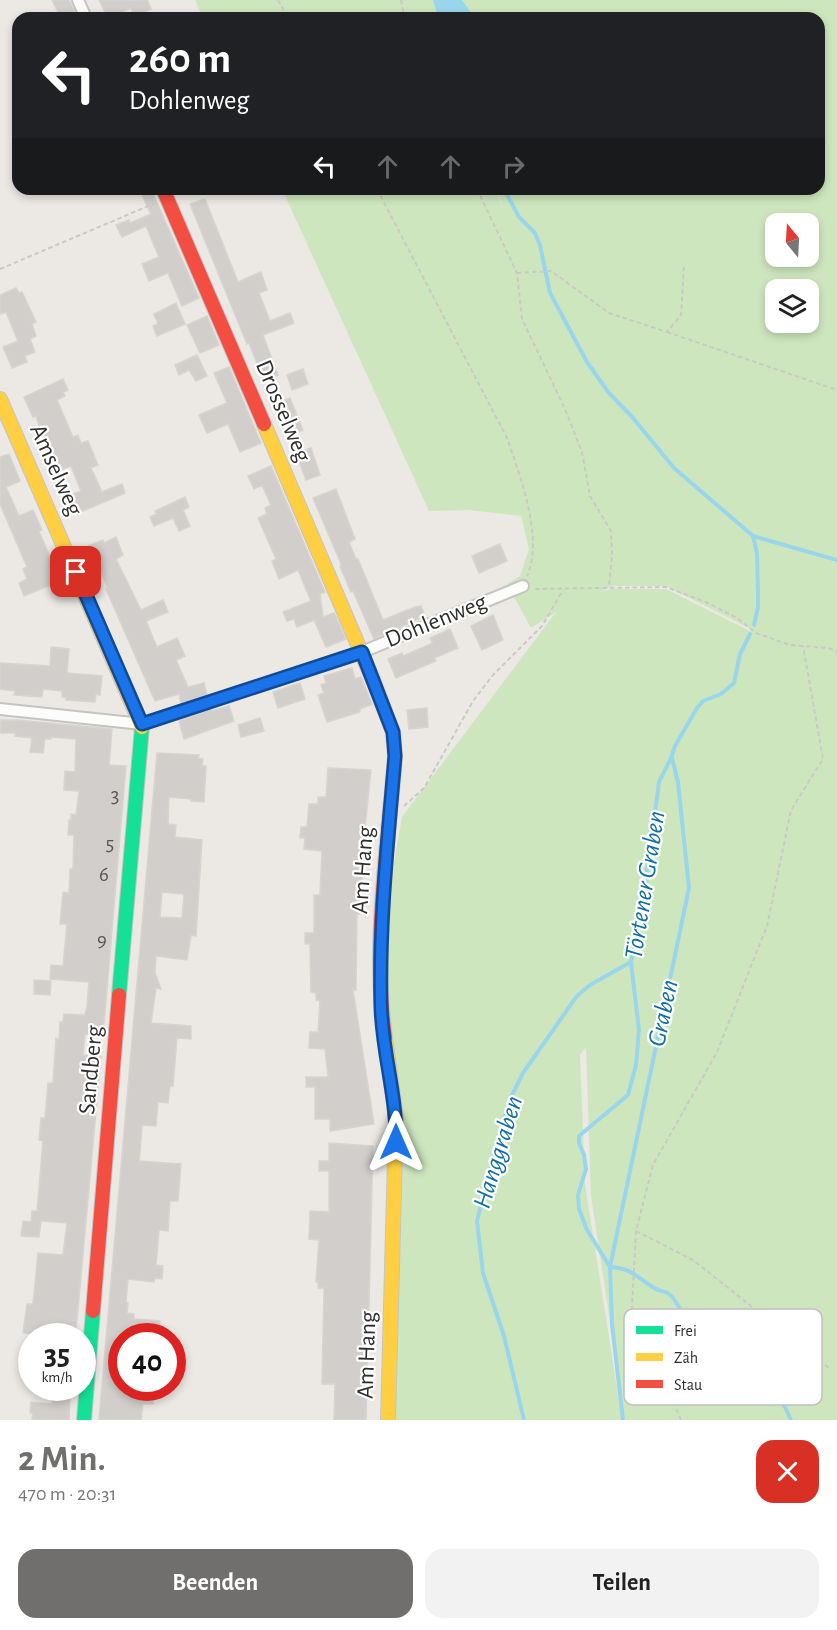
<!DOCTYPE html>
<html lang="de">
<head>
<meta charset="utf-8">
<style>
  body { margin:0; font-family:"Alegreya Sans",sans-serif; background:#f2f2f2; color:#222; height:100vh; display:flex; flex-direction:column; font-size:22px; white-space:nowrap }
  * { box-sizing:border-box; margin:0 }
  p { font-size:20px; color:#767676 }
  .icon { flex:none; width:33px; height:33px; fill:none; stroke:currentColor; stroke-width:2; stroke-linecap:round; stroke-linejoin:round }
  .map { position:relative; height:1420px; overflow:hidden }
  .sheet { display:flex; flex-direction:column; background:#fff; flex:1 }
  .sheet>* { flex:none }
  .hud { position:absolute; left:12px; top:12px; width:813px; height:183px; border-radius:18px; box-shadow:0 3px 9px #0003; background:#202124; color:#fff; overflow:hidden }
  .needle { width:39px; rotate:342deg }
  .controls { position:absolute; left:765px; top:213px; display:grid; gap:12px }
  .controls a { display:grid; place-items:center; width:54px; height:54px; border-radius:12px; background:#fff; box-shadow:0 3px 9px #0003; font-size:30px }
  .speed { position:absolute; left:18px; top:1323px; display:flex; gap:12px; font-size:30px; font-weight:700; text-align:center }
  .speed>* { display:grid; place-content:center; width:78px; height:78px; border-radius:50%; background:#fff; box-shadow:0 3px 9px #0003; line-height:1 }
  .speed small { font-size:15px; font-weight:400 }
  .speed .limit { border:9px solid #d22; background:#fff; color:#111 }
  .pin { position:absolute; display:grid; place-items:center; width:51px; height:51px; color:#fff; margin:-26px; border-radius:12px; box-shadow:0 3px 9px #0006 }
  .me { position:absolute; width:66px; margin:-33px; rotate:0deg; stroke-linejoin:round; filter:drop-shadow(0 0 4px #0008) }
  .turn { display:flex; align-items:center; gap:21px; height:126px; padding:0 18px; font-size:27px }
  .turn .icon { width:78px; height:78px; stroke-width:2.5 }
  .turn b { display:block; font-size:42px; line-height:51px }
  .lanes { display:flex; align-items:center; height:57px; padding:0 18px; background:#0003; justify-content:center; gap:30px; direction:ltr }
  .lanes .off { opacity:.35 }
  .round { display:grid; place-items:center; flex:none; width:63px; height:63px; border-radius:18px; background:#f2f2f2 }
  .overview { display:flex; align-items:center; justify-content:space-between; height:102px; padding:0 18px }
  h1 { font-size:36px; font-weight:600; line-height:45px; color:#706f6e }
  .button { display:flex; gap:12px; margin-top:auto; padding:12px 18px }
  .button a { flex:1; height:69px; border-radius:18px; background:#706f6e; color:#fff; font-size:24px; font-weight:600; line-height:69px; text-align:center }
  .button a+a { background:#f2f2f2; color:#222 }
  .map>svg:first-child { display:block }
  .green { fill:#cee6be; fill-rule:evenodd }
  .water { fill:#99d6ec }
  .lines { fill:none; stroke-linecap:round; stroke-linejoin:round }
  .stream { stroke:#99d6ec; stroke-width:4 }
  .building { fill:#d1cecb; stroke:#d7d4d0; stroke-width:1.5; fill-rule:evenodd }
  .street-casing { stroke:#c5c4c5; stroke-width:14 }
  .fast-casing { stroke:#c5c4c5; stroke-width:16 }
  .slow-casing { stroke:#c5c4c5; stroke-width:16 }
  .jam-casing { stroke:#c5c4c5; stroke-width:16 }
  .path { stroke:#c9c9c8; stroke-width:2; stroke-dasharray:4.5 3; stroke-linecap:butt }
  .street { stroke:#fcfcfb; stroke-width:10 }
  .fast { stroke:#16e098; stroke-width:14 }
  .slow { stroke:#ffcf43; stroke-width:14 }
  .jam { stroke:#f24e42; stroke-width:14 }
  .route-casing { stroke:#114b97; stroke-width:15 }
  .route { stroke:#1a73e8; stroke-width:10 }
  .labels { text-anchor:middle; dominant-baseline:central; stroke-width:4.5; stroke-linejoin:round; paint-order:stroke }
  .number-label { font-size:21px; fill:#585857 }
  .street-label { font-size:24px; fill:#2e2e2e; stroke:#fff }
  .water-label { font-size:26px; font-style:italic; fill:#0d6fa3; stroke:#fff }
  .key { fill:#fff; stroke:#c0c0c0; stroke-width:1.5 }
  .key-label { font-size:16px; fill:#2e2e2e }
</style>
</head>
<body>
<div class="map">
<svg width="837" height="1420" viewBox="0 0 837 1420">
  <rect width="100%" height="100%" fill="#ece8e4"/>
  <g class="green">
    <polygon points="195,0 433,0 438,18 203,18"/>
    <path d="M462 0H837V1420H625L591 1196 586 1047 580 1055 585 1184 622 1420H395L404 1133 386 1008 388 897 402 817 556 612 531 628 507 584 520 576 529 549 521 516 469 510 429 511 282 189H495L505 213 496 189H819V18H475ZM776 224H808V256H776ZM776 290H808V322H776ZM612 586H666L751 629 755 619 756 621 750 631 666 589H610L600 592Z"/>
  </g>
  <polygon class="water" points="433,0 462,0 475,18 438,18"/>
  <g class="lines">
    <g class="stream">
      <polyline points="504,189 519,217 535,233 540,245 550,293 587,362 609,393 633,418 674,468 753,536 757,553 758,593 758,607 754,625"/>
      <polyline points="753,536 837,560"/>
      <path d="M672 758 678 782 689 888 610 1267C635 1269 636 1278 656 1289 659 1291 665 1291 669 1294 677 1300 681 1313 688 1321 694 1329 706 1336 708 1346 712 1366 690 1373 701 1395L725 1403 766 1394 777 1399 785 1407 791 1420"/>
      <polyline points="524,1420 504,1336 483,1273 477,1221 495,1150 511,1097 523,1073 577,996 590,985 631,962"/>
      <polyline points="623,1420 612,1324 610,1267 587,1230 579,1209 578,1195 586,1169 584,1155 579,1143 579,1136 628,1095 636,1065 639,1030 631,962 646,890 647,870 657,831 655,813 659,782 671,758 675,746 697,708 703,701 721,694 734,683 740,654 750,634"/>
    </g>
  </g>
  <g class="building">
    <polygon points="52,0 69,0 78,18 61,18"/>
    <polygon points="99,0 147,0 151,9 134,16 131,8 108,18"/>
    <polygon points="139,189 151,189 199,298 182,306 168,273 149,281 142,264 159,257 146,226 122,237 116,225 129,220 130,223 151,214"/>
    <polygon points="205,199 238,282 261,272 267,290 259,293 270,321 290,313 294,323 263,335 278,375 264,381 249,343 247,344 190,204"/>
    <polygon points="16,288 19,293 22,292 36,322 32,324 36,336 30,339 35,352 25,356 27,362 12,368 3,347 18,341 6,312 0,314 0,295"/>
    <polygon points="176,303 185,324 157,336 153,326 158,324 154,314"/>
    <polygon points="207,316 219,345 200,353 187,325"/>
    <polygon points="197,355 207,376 196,381 189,370 179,375 175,365"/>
    <polygon points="229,367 261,443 240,452 228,424 207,433 199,415 227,403 214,373"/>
    <polygon points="303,369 308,384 292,390 287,375"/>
    <polygon points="63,379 68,390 63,392 65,396 57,400 73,437 78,435 81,443 88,441 98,465 91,468 102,492 122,484 125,493 76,514 68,496 81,491 71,466 60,470 59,466 54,467 36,416 33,417 24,397"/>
    <polygon points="290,398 303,430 287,437 274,404"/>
    <polygon points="311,448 320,475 306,480 296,453"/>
    <polygon points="9,454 20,481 6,487 19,516 33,510 42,530 39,531 52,562 55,561 63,580 24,596 19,583 27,579 23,569 27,567 0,504 0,457"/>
    <polygon points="271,466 325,592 320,594 323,617 334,613 346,639 326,647 314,620 297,627 294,619 287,621 283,612 311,601 298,570 279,579 272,561 276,559 258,518 267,514 265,508 271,505 262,485 254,489 248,476"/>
    <polygon points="336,489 355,539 349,542 356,559 358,559 383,620 415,607 421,606 425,616 374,639 353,591 351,592 340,566 342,566 313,498"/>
    <polygon points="185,497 189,507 183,510 190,526 179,531 173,518 154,526 150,517 157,514 155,511"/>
    <polygon points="116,537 123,555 116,559 141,610 163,600 168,612 146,621 157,647 177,638 185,656 176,660 188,687 204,683 207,695 181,703 179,694 155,701 106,589 108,588 88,546 103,540 104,543"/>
    <polygon points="500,544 507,561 479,573 472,556"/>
    <polygon points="493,615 503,640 482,650 471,626"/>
    <polygon points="450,629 458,648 434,658 436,661 396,678 388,659 402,653 403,656 433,643 430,638"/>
    <polygon points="51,647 69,649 67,673 102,676 100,695 96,694 95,702 66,700 66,698 62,697 62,691 43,689 42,697 14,695 15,691 0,689 0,663 50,666"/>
    <polygon points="352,668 355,679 361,677 372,704 360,709 360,712 327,722 318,695 324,693 321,685 326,683 324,676"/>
    <polygon points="300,683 305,699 278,708 273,692"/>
    <polygon points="229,706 234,721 184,739 179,721 211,709 212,711"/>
    <polygon points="427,708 428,727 409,729 407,710"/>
    <polygon points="260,718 264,731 241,737 238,725"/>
    <polygon points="1,720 16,720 112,729 109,765 126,766 103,1035 85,1034 83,1055 101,1056 76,1331 62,1329 62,1332 43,1330 43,1334 23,1333 27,1304 33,1304 38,1253 63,1255 67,1223 41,1221 39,1237 21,1236 23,1221 31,1222 32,1211 37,1211 43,1141 39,1140 41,1118 45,1118 48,1083 53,1083 56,1038 59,1039 60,1022 63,1022 64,1014 85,1015 87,1007 89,982 50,979 51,965 63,966 67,924 60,924 63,892 69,893 70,869 73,869 74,835 68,835 69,820 71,820 71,814 76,815 79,791 64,790 65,771 75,772 76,739 51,737 51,739 45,739 43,753 30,752 32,738 15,736 15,733 0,733"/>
    <path d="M157 753 199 755 198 758 203 759 202 766H206L204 802 191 801V799L169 797 168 824 176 825 175 837 202 840 196 936 191 935 187 960 156 956 155 973 161 989 156 988 151 1023 191 1026V1039L177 1038 173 1086H170L168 1103 158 1102 156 1126 142 1125 140 1153 139 1161 181 1164 178 1201H170L168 1231 159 1230 156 1265 163 1266 162 1279 155 1278 154 1282 128 1279 126 1302 128 1303 127 1313 134 1314V1319L160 1321 159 1336H122V1388H150V1392L153 1393V1404H143L141 1420H99ZM162 892 184 894 182 918 160 917Z"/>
    <polygon points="328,768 371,770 364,837 360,914 357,914 356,990 353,990 374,1124 330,1131 330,1119 315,1119 315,1087 306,1087 306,1077 328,1077 325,1049 309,1048 310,1032 318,1032 320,1001 316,1000 316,993 311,992 310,944 305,944 305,933 314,933 314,895 320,895 322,851 304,849 305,838 300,838 301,827 307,827 309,804 318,804 318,797 326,797"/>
    <polygon points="34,980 51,981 50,995 34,994"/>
    <polygon points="329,1143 373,1146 366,1420 334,1420 335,1384 322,1384 324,1288 318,1288 318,1282 316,1282 319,1240 309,1239 310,1211 329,1212 329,1171 319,1171 319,1161 329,1161"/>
    <polygon points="53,1395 70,1396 69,1420 32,1419 33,1413 30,1413 31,1402 52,1404"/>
  </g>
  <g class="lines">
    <g class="street-casing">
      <g id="street">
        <polyline points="78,0 86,18"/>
        <polyline points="0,709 142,724 362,652 523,586"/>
      </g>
    </g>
    <g class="fast-casing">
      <g id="fast">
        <polyline points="119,995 142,727"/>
        <polyline points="84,1420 93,1311"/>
      </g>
    </g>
    <g class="slow-casing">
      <g id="slow">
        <polyline points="0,399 142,727"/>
        <polyline points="264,424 373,680"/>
        <polyline points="385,1037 396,1119 388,1420"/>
      </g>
    </g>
    <g class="jam-casing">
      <g id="jam">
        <polyline points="163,189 264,424"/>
        <path d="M373 680 393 732 395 756C388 848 372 945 385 1037"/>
        <polyline points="93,1311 119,995"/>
      </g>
    </g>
    <g class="path">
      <polyline points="278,0 288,18"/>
      <polyline points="401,0 405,18"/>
      <path d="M377 189 507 438C520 476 544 538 527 576"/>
      <polyline points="477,189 517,273 522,319 565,409 582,452 590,496 611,531 612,555 609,586"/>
      <polyline points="0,269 153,204"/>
      <polyline points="517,273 551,271 609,313 667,332 681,315 684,264"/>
      <polyline points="667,332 837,390"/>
      <polyline points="535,589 666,587 708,603 737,618 756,633 790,645 828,648 837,651"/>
      <polyline points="404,806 424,788 473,701 493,675 542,626 563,590"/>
      <polyline points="636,1231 693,1260 829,1368"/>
      <polyline points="681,1420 632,1307 636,1231 653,1165 717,1052 767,926 791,810 823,759 803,646"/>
    </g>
    <use href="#street" class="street"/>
    <use href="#fast" class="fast"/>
    <use href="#slow" class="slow"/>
    <use href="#jam" class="jam"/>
  </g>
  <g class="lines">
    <g class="route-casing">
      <path id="route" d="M76 572 142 724 362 652 393 732 395 756C388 839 379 922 381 1006 382 1052 397 1096 396 1142"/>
    </g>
    <use href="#route" class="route"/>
  </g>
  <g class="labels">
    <g class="number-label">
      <text x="115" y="795">3</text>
      <text x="110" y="843">5</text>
      <text x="104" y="874">6</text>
      <text x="102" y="939">9</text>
    </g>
    <g class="street-label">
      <text transform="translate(283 411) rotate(67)">Drosselweg</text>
      <text transform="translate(56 470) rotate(66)">Amselweg</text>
      <text transform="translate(436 621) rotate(-22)">Dohlenweg</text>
      <text transform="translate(363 870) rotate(-86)">Am Hang</text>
      <text transform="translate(91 1070) rotate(-85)">Sandberg</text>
      <text transform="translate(367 1355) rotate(-88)">Am Hang</text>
    </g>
    <g class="water-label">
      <text transform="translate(645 885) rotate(-81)">Törtener Graben</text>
      <text transform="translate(663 1013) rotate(-78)">Graben</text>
      <text transform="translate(498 1152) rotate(-73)">Hanggraben</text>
    </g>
  </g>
  <rect x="624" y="1309" width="198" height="96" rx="9" class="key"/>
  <rect x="636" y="1326" width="27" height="8" fill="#16e098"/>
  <rect x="636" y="1353" width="27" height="8" fill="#ffcf43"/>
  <rect x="636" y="1380" width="27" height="8" fill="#f24e42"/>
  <g class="key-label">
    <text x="674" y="1336">Frei</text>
    <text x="674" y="1363">Zäh</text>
    <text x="674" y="1390">Stau</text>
  </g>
</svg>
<div class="controls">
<a><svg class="needle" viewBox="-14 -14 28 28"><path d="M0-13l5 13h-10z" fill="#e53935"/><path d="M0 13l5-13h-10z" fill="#767676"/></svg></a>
<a><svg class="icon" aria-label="layers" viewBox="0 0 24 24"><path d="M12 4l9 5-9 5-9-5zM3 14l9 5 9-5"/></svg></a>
</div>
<div class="speed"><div>35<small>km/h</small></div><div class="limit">40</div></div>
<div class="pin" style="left:76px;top:572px;background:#d93025"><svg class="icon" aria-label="arrive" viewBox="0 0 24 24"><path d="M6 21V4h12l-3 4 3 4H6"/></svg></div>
<svg class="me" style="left:396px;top:1142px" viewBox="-20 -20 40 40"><path d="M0-17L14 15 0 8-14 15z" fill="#1a73e8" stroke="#fff" stroke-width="4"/></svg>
<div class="hud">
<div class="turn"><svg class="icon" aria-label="left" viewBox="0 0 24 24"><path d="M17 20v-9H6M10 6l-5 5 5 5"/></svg><div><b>260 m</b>Dohlenweg</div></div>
<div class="lanes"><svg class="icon" aria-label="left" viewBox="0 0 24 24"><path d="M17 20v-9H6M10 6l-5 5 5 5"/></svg><svg class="icon off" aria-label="ahead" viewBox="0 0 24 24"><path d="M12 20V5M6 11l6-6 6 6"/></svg><svg class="icon off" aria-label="ahead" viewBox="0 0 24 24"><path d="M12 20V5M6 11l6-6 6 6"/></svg><svg class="icon off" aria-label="right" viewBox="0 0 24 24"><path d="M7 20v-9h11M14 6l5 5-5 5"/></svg></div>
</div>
</div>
<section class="sheet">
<div class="overview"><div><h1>2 Min.</h1><p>470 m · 20:31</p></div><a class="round" style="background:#d93025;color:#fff"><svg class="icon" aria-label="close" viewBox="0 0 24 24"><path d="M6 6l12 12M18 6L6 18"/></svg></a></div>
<div class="button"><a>Beenden</a><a>Teilen</a></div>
</section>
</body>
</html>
